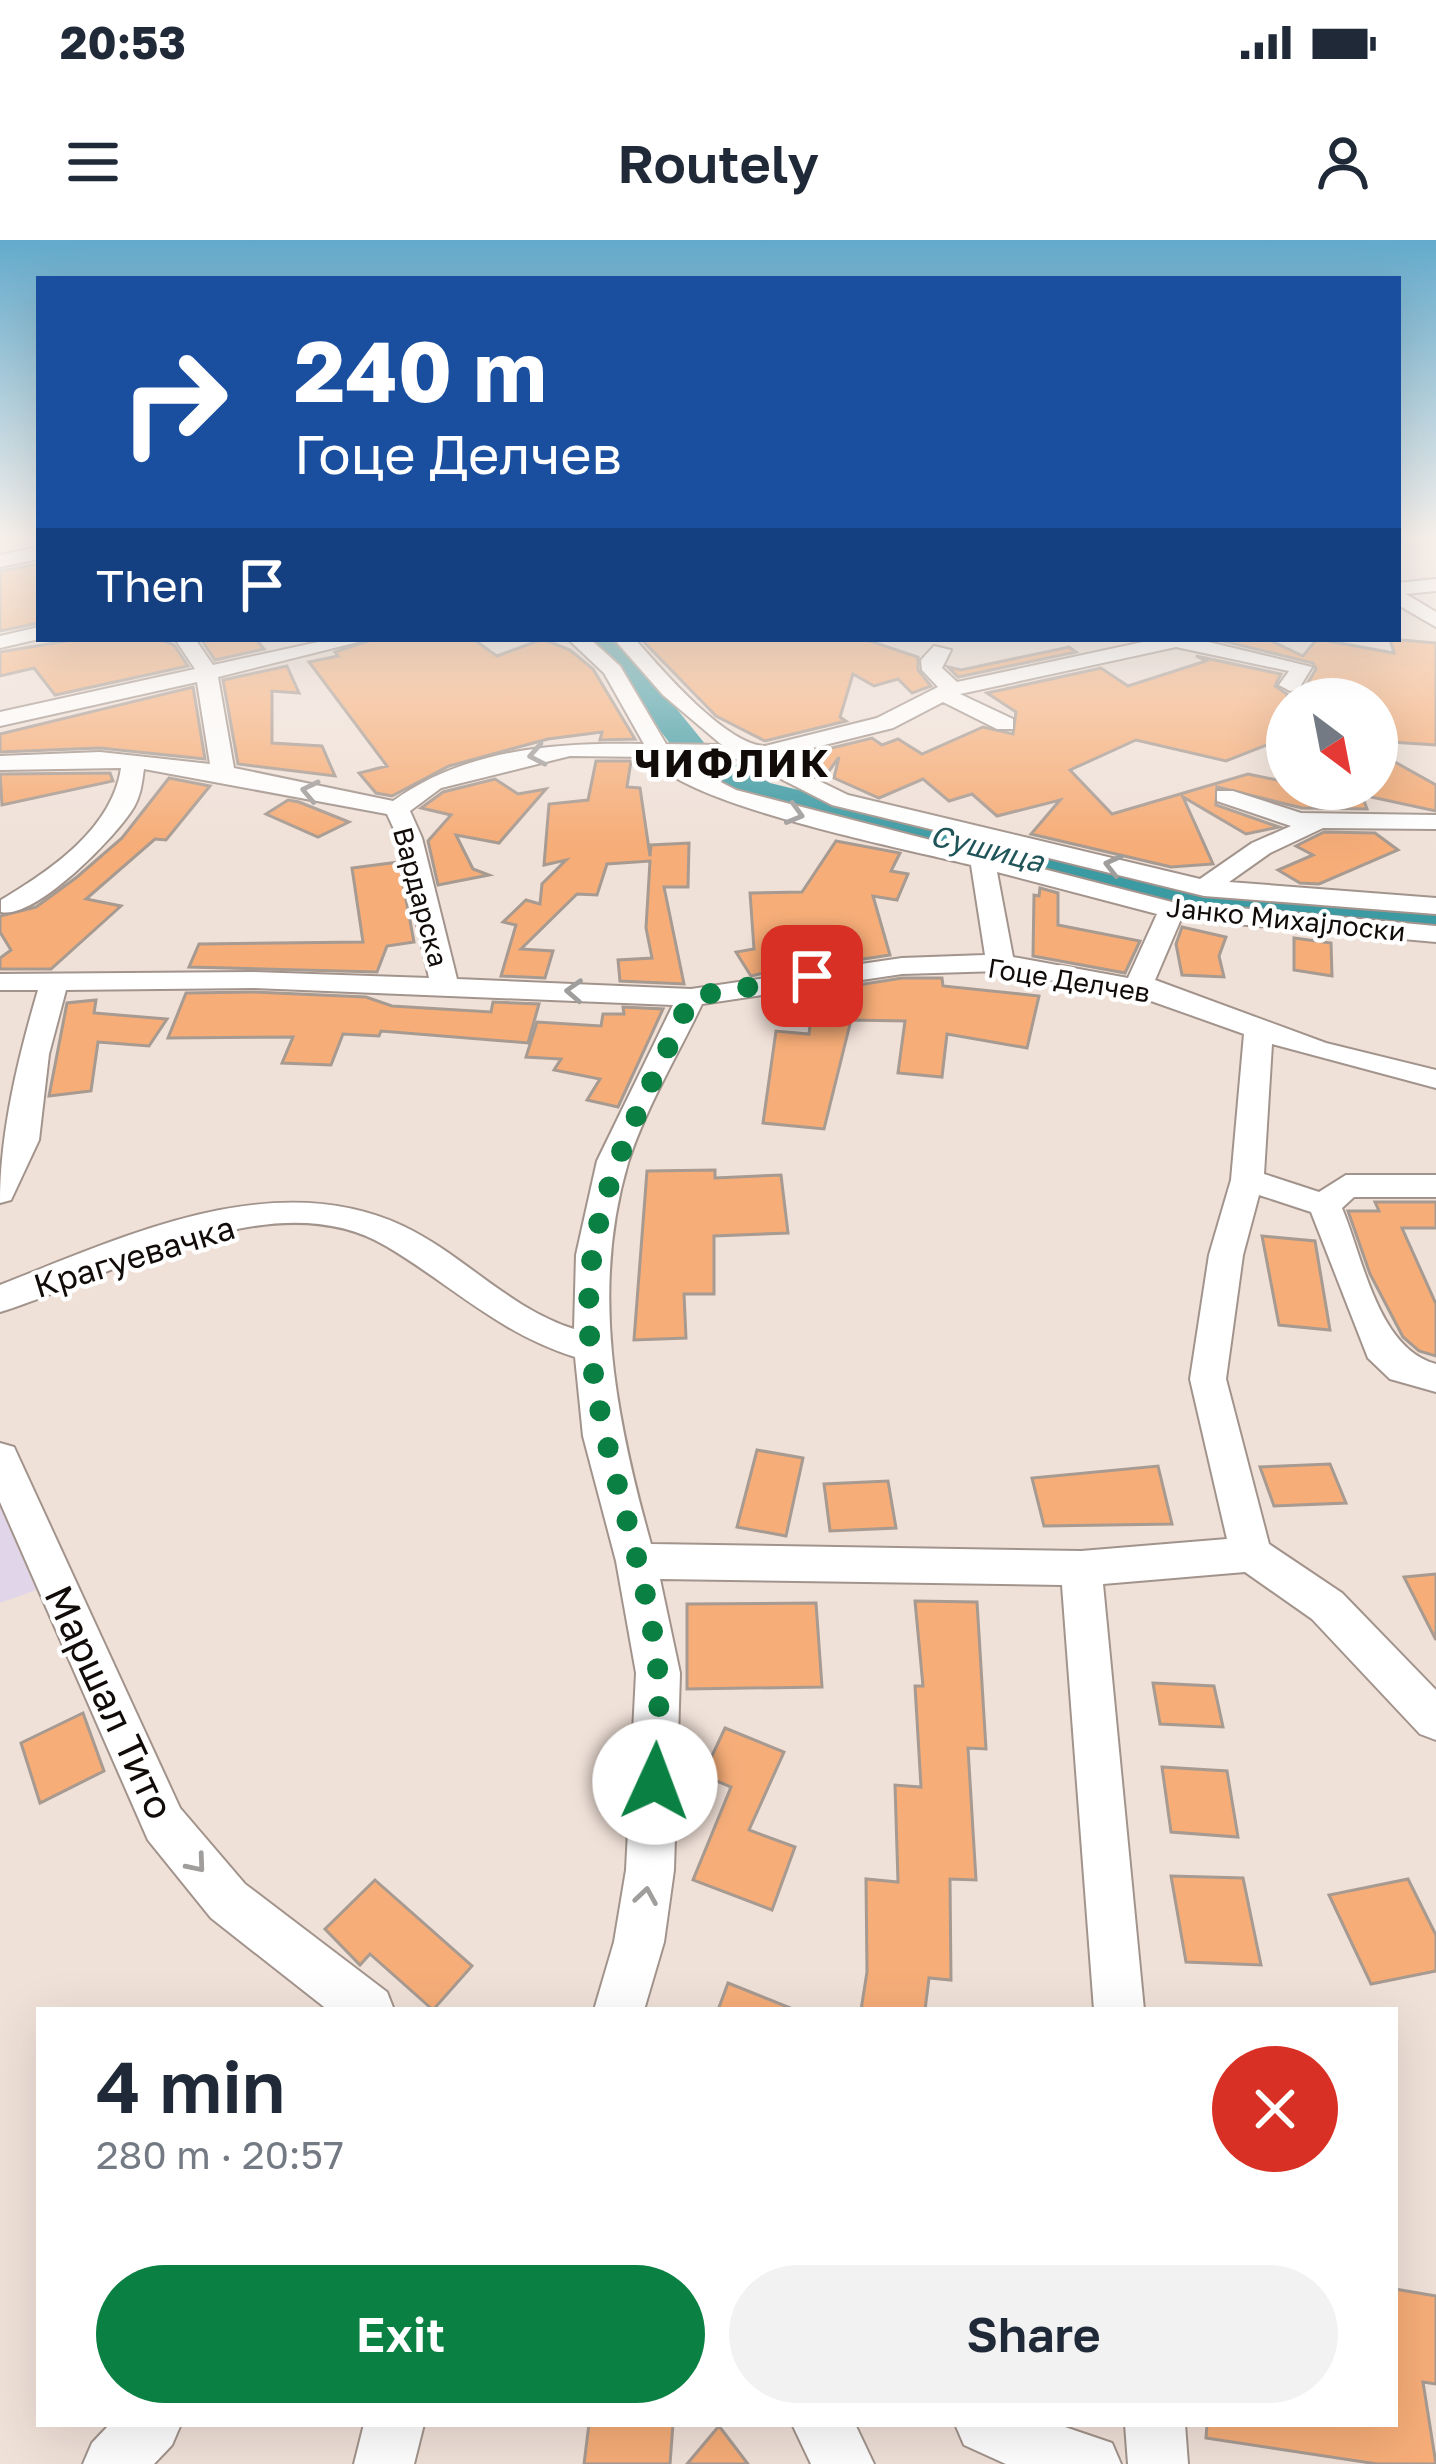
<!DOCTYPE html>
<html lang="en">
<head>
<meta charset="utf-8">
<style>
  body { margin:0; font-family:"Golos Text",sans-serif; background:#f2f2f3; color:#1f2937; height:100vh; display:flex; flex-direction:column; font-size:45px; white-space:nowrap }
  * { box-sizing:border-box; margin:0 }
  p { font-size:39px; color:#747a83 }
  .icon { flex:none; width:66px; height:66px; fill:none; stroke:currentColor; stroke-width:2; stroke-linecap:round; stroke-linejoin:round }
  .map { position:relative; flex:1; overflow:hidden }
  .panel { position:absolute; left:36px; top:1767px; width:1362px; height:420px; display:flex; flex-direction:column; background:#fff; border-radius:0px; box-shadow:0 12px 48px #0002 }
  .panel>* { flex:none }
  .top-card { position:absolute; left:36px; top:36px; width:1365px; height:366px; border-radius:0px; box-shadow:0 12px 48px #0002; background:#1a4fa0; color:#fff; overflow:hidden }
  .needle { width:78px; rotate:148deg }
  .tools { position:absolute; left:1266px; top:438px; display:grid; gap:24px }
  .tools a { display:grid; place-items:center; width:132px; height:132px; border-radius:50%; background:#fff; box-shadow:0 12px 48px #0002; font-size:60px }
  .pin { position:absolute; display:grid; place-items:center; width:102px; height:102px; color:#fff; margin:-51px; border-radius:24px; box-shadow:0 6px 18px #0006 }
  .me { position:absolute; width:132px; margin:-66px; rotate:2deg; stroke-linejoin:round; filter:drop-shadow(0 0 9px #0008) }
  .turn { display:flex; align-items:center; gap:42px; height:252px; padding:0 60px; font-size:54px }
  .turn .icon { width:156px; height:156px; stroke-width:2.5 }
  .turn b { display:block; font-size:84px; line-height:102px }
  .then { display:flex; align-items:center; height:114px; padding:0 60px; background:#0003; gap:24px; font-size:45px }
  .round { display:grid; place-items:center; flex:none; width:126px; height:126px; border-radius:63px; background:#f2f2f3 }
  .headline { display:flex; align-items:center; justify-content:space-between; height:204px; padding:0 60px }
  h1 { font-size:72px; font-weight:600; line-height:90px }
  .action { display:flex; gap:24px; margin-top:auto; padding:24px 60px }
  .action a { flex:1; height:138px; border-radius:72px; background:#0b8043; color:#fff; font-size:48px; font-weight:600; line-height:138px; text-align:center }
  .action a+a { background:#f2f2f3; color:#1f2937 }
  .status { display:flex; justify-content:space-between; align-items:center; height:84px; padding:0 60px; background:#fff; direction:ltr }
  .status svg { height:33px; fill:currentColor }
  header { display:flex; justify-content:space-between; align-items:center; height:156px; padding:0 60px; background:#fff; font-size:54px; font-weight:600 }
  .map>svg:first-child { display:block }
  .commercial { fill:#e1d5e9 }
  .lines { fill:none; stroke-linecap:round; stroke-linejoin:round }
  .river { fill:#3c9aa3; fill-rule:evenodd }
  .building { fill:#f6ad78; stroke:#a79a91; stroke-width:3 }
  .street-casing { stroke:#a2948c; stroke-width:4 }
  .street { fill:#fff; fill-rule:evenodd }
  .oneway { stroke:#a09e9d }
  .route { stroke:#0b8043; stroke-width:21; stroke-dasharray:0 37.8 }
  .labels { text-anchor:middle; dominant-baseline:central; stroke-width:9; stroke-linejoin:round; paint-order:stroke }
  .far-street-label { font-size:27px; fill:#110c09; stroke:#fff }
  .far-water-label { font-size:30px; font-style:italic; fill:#1f5459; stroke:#fff }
  .street-label { font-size:33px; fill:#110c09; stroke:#fff }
  .far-district-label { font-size:39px; font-weight:bold; letter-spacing:3px; fill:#110c09; stroke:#fff }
  .near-street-label { font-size:39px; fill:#110c09; stroke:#fff }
</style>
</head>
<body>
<div class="status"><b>20:53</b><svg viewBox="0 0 49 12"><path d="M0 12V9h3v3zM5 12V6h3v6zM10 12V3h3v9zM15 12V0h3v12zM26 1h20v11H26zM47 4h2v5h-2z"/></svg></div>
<header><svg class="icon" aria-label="menu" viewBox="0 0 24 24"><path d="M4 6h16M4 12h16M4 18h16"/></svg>Routely<svg class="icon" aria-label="person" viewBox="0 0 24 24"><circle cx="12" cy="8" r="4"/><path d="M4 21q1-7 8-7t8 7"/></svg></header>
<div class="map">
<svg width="1436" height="2224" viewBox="0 0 1436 2224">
  <rect width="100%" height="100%" fill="#f0e1d8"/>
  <polygon class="commercial" points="0,1266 36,1350 0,1363"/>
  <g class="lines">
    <polygon class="river" points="589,399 620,399 710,510 770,543 1139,633 1270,655 1436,668 1436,692 1270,679 1139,657 745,559 686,524"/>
  </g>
  <g class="building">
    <polygon points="39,324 39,383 0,391 0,331"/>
    <polygon points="78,399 160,399 174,405 188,426 55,455 34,428 0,436 0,412"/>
    <polygon points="201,399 256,399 264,409 215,420"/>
    <polygon points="374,399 473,399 497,416 543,399 570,410 593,429 635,499 600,500 602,492 548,499 449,526 392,556 376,553 359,533 387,526 309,422 338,416 335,412"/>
    <polygon points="641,399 864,399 918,417 918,430 931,446 912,453 898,439 874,446 853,434 840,477 846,481 765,501 716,476"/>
    <polygon points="1215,399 1267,399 1303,416 1317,399 1394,413 1390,399 1436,403 1436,505 1377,501 1377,459 1343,459 1345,454 1306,446 1316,429 1313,423"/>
    <polygon points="1069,407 1076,412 958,437 948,427 961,430"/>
    <polygon points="1196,416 1281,434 1275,446 1287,454 1287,497 1226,521 1136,500 1070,530 1112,574 1248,534 1287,542 1287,549 1377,549 1377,512 1436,545 1436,571 1362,555 1367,569 1302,568 1217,547 1216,565 1279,587 1246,594 1183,557 1213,624 1171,627 1031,594 1060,560 997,576 972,554 949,561 923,539 879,558 834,538 839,517 824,538 795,517 872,498 882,505 898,499 922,514 983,487 1013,494 1016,472 987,453 1101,428 1128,446 1206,421"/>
    <polygon points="287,426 299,453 272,451 272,503 322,506 335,536 238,524 223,440"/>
    <polygon points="193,447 205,519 100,508 0,512 0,494"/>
    <polygon points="596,521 631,521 627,547 640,548 650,616 651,605 689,603 688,647 664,647 684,744 620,741 618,720 652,718 646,688 650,621 607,624 597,655 577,654 521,709 553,711 545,738 501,736 516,685 503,682 526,660 540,664 542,644 566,620 544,625 549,564 588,560"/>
    <polygon points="110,533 113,541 2,565 0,534"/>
    <polygon points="169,538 210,546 166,600 155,599 86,659 121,666 51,729 0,729 0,718 11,710 0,692 0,676 36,667 77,637 122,598"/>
    <polygon points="495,539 518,554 546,549 499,603 456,595 473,629 489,635 438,645 428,601 451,575 421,568 443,552"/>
    <polygon points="288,560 299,562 349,582 318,597 266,574"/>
    <polygon points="1324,592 1375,593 1398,610 1319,644 1300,643 1278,630 1313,615 1296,606"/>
    <polygon points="836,601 900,613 891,631 908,634 897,660 873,656 890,715 817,726 817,721 751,736 736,712 754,709 750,653 802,652"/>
    <polygon points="399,622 414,702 387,706 377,732 189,727 199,704 363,702 352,628"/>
    <polygon points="1040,648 1058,653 1058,685 1140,701 1125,733 1033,716 1034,655 1039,656"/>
    <polygon points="1182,687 1226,697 1219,716 1224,737 1182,735 1176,704"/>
    <polygon points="1294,698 1331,703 1332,736 1294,730"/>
    <polygon points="902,738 942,738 943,746 1039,756 1027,808 947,794 942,837 898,833 905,781 851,780 824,889 763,883 776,791 809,794 814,752"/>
    <polygon points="254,752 366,757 392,766 491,772 493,762 539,764 528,803 381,791 379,796 343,794 331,825 282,823 293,797 168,798 186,753"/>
    <polygon points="96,760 94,773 167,779 149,806 98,802 91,851 49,856 67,763"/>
    <polygon points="623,767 663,769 618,867 587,860 600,839 554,830 561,819 526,817 537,782 601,786 603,774 624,774"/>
    <polygon points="715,930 715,938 781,935 788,993 714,996 714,1054 684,1054 686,1098 634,1100 647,931"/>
    <polygon points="1375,962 1436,962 1436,988 1402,988 1436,1064 1436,1116 1419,1111 1403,1097 1370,1034 1348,971 1379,971"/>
    <polygon points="1262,996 1315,1001 1330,1090 1279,1085"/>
    <polygon points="757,1210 803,1218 786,1296 737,1287"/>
    <polygon points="1330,1224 1346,1263 1274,1266 1260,1227"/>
    <polygon points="1158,1226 1172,1284 1044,1286 1032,1238"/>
    <polygon points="888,1241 896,1288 830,1291 824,1244"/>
    <polygon points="1436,1334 1436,1400 1404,1337"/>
    <polygon points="915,1361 977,1362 986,1509 968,1508 976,1640 950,1639 951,1740 929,1738 925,1770 861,1770 867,1732 866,1639 898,1642 895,1545 921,1547 915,1446 923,1446"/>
    <polygon points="816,1363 822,1447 687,1449 687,1364"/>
    <polygon points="1153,1443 1214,1446 1223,1487 1160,1484"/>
    <polygon points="83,1473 104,1531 40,1563 21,1503"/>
    <polygon points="725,1488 784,1512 749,1590 795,1607 772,1670 693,1640 731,1547 703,1535"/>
    <polygon points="1162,1527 1227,1531 1238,1597 1171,1592"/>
    <polygon points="1171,1636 1243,1638 1261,1725 1186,1722"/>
    <polygon points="1408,1639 1436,1695 1436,1731 1371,1744 1329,1655"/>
    <polygon points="375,1640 472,1726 433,1770 370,1714 360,1725 325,1689"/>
    <polygon points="728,1743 793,1769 792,1770 718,1770"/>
    <polygon points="1395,2049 1436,2056 1436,2144 1423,2142 1436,2224 1377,2224 1206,2198 1207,2184 1395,2184"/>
    <polygon points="589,2184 673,2184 670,2224 584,2224"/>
    <polygon points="719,2186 748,2224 687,2224"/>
  </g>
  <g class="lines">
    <g class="street-casing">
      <g id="street">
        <polygon points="39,307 39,319 0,327 0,315"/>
        <polygon points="1436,339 1436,351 1406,354 1436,372 1436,387 1398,365 1398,343"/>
        <polygon points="39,387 39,399 0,408 0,396"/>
        <path d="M175 399H195L213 425 332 399H370L218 437 234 528 393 561C465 509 557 502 644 504L604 433 568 399H590L620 426 666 504 722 505 663 455 614 399H635C660 428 726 505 765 506L877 478 938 447 922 430 921 420 934 406 951 410 942 428 957 442 1157 399H1196L1312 427 1298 450 1290 451 1279 445 1289 431 1176 407 960 454 1013 479V489H997L943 462 893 488 772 518 848 555 1200 639 1252 603 1291 586 1217 561V551H1233L1301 573 1436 575V589L1323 588 1270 613 1229 642 1436 658V674L1204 656 832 565 742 519 674 518 736 550 1172 662 1436 686V702L1181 679 1155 740 1326 803 1436 830V848L1272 804 1264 934 1319 952 1346 935H1436V957H1354L1342 968C1363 1018 1378 1109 1436 1124V1152L1390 1139 1368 1118 1311 972 1259 955 1243 1015 1226 1139 1269 1304 1342 1353 1436 1450V1500L1420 1494 1312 1379 1245 1332 1103 1344 1144 1770H1094L1062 1345 660 1339 680 1433 674 1630 664 1702 644 1770H594L614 1702 626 1630 636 1433 616 1321 583 1196 575 1117C500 1094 452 1045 386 1006 271 938 111 1038 0 1072V1045C123 997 273 925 403 986 464 1015 508 1068 574 1089L576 1015 597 921 673 765 254 748 66 750 49 814 39 900 11 960 0 963C0 892 18 818 38 750H0V734L254 732 429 738 398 598 387 574 144 529C142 542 141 555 134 567 117 596 35 680 1 672V660C51 630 112 589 121 528L0 530V516L100 512 210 524 197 442 0 486V472L195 429ZM570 516 651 517C678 564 910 610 971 625L985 715 902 718 691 749 457 739 422 598 410 571 441 548ZM997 632 1157 674 1128 738 1013 717ZM1000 731 1137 756 1244 794 1231 940 1209 1015 1190 1139 1227 1299 1081 1311 651 1304C616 1179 590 1051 628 923 645 869 678 815 702 764L902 734Z"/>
        <polygon points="0,1203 14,1207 19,1218 180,1568 245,1644 387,1752 394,1770 328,1770 211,1678 148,1600 0,1262"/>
        <polygon points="110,2184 181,2184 172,2205 154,2224 83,2224 92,2203"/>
        <polygon points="364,2184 424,2184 414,2224 354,2224"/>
        <polygon points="792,2184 855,2184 874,2224 811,2224"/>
        <polygon points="955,2184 1056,2184 1112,2203 1121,2224 1006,2224 964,2205"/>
        <polygon points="1125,2184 1185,2184 1188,2224 1128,2224"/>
      </g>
    </g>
    <use href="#street" class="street"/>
  </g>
  <defs><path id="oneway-chevron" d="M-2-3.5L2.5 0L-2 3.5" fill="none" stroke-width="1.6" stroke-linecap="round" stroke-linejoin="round" transform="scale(3)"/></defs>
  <g class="oneway">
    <use href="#oneway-chevron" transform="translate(537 515) rotate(169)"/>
    <use href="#oneway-chevron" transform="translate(310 551) rotate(-168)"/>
    <use href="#oneway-chevron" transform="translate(795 574) rotate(16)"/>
    <use href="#oneway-chevron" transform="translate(1113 625) rotate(-166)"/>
    <use href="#oneway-chevron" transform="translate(574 751) rotate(-177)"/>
    <use href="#oneway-chevron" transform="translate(197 1624) rotate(50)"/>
    <use href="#oneway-chevron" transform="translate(646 1656) rotate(-81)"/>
  </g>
  <linearGradient id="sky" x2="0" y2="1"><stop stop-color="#63aacc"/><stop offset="0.49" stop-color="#f8f2ed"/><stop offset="1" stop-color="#f8f2ed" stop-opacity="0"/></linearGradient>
  <rect width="1436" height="605" fill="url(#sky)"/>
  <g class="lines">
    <path class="route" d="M655 1542C656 1507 661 1468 658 1433 645 1291 570 1157 593 1011 609 918 654 842 691 757L812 736"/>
  </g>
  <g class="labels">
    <g class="far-street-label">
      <text transform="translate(421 657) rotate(75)">Вардарска</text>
      <text transform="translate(1286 679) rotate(6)">Јанко Михајлоски</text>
      <text transform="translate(1069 740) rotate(9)">Гоце Делчев</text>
    </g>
    <g class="far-water-label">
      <text transform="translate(987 608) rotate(14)">Сушица</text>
    </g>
    <g class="street-label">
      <text transform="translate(134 1016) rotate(-17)">Крагуевачка</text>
    </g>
    <g class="far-district-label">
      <text x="733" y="522">ЧИФЛИК</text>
    </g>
    <g class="near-street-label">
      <text transform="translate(110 1462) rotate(65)">Маршал Тито</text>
    </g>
  </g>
</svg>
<div class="tools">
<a><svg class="needle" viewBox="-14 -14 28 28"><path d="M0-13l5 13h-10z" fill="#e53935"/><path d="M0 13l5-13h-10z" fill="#747a83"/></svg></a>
</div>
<div class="pin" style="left:812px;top:736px;background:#d93025"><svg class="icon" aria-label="arrive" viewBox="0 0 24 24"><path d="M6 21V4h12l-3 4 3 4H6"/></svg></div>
<svg class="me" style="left:655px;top:1542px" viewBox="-20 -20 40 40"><circle r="19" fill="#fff"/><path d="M0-13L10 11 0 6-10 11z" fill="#0b8043"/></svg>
<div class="top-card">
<div class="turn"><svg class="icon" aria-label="right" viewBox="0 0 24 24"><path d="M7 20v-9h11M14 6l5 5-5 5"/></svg><div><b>240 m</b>Гоце Делчев</div></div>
<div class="then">Then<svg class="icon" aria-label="arrive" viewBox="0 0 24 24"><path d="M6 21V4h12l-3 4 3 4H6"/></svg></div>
</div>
<section class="panel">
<div class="headline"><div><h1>4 min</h1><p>280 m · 20:57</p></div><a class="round" style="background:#d93025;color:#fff"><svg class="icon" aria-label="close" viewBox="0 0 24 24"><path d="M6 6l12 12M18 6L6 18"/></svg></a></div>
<div class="action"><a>Exit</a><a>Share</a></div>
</section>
</div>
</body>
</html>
